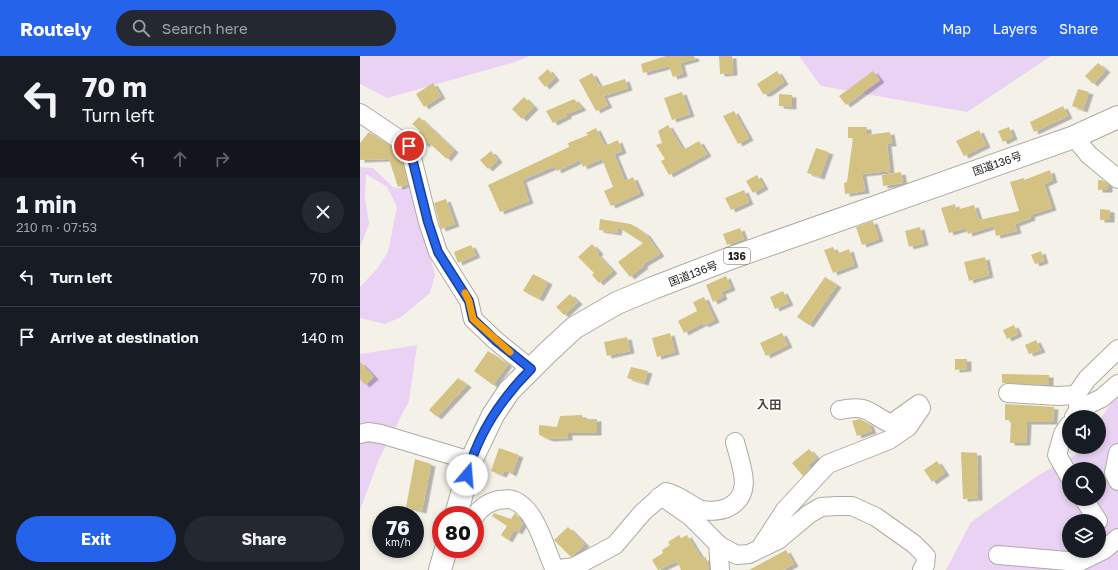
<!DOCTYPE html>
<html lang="en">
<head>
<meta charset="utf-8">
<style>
  body { margin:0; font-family:"Golos Text","Noto Sans JP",sans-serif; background:#242831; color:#f1f3f6; height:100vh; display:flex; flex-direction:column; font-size:15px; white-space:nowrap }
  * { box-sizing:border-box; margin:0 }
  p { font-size:13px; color:#9ea1a6 }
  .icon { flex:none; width:22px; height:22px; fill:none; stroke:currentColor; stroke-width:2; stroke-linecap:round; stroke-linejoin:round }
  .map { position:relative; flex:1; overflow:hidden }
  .details { display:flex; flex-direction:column; background:#171b24; width:360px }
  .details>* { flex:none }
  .hud { background:#171b24; color:#f1f3f6; overflow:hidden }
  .buttons { position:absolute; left:702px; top:354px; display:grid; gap:8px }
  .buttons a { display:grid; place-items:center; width:44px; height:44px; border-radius:50%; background:#171b24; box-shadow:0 2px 6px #0003; font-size:20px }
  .speed { position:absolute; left:12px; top:450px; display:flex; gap:8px; font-size:20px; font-weight:700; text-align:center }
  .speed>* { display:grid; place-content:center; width:52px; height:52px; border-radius:50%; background:#171b24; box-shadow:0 2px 6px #0003; line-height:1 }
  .speed small { font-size:10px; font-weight:400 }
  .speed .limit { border:6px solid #d22; background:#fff; color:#111 }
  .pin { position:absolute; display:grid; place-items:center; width:34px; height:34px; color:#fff; margin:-17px; border:2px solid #fff; border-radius:50%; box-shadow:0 1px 4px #0007 }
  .me { position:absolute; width:44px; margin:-22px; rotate:18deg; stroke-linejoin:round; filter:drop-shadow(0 0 3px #0008) }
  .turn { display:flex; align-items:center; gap:14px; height:84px; padding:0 16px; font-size:18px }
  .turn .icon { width:52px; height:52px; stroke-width:2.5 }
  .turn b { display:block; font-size:28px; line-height:34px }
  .lanes { display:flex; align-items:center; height:38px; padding:0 16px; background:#0003; justify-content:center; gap:20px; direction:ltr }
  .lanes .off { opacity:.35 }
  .round { display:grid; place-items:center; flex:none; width:42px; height:42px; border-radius:21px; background:#242831 }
  .overview { display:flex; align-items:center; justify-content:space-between; height:68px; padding:0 16px }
  h1 { font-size:24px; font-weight:700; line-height:30px }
  .button { display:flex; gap:8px; margin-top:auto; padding:8px 16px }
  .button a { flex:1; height:46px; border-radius:24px; background:#2563eb; color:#fff; font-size:16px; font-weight:700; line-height:46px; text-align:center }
  .button a+a { background:#242831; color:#f1f3f6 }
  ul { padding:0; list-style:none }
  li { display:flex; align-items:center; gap:12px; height:60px; padding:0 16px; border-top:1px solid #363941 }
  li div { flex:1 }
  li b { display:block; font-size:15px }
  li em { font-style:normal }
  header { display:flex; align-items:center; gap:24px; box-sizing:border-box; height:56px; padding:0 20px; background:#2563eb; color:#fff }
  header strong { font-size:19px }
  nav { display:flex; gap:22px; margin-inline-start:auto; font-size:14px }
  .search { width:280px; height:36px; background:#242831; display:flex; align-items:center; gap:10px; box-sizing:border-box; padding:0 14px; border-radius:22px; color:#9ea1a6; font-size:15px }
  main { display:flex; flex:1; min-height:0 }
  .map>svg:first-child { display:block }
  .green { fill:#e9d2f3; fill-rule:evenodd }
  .building { fill:#d4c283; filter:url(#shadow) }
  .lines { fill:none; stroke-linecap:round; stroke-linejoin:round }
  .minor-casing { stroke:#adaba2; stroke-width:20 }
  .highway-casing { stroke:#adaba2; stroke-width:24 }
  .minor { stroke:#fff; stroke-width:18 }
  .highway { stroke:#fff; stroke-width:22 }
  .route-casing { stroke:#184099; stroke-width:10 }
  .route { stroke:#2563eb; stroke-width:7 }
  .slow { stroke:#f59e0b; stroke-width:7 }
  .labels { text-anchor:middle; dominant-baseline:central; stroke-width:3.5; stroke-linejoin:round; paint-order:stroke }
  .shield { fill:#fff; stroke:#656462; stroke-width:1 }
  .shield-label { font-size:10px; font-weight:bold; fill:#23221e }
  .street-label { font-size:11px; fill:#23221e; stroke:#fff }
  .neighbourhood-label { font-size:12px; font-weight:bold; fill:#48463e; stroke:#fff }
</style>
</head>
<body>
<header>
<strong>Routely</strong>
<div class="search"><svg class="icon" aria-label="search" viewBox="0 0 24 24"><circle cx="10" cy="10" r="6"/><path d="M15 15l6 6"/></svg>Search here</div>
<nav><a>Map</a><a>Layers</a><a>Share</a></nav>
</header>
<main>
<section class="details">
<div class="hud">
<div class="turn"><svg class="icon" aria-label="left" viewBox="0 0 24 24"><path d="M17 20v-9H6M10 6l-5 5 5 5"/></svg><div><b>70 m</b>Turn left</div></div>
<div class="lanes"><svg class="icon" aria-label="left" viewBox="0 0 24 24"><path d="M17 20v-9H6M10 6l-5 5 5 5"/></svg><svg class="icon off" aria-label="ahead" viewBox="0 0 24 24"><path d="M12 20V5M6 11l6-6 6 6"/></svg><svg class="icon off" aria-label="right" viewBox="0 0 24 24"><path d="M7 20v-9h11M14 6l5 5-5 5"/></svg></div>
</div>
<div class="overview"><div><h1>1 min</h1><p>210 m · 07:53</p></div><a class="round"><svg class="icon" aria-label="close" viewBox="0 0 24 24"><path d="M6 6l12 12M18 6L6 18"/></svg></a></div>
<ul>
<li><svg class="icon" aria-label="left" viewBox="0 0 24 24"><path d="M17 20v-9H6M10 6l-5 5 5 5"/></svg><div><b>Turn left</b></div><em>70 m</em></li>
<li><svg class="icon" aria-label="arrive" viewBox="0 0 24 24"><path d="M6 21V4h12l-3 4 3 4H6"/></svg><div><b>Arrive at destination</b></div><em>140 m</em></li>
</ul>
<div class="button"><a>Exit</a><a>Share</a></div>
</section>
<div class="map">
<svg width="758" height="514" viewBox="0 0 758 514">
  <defs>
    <filter id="shadow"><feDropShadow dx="4.5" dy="2.5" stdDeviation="0" flood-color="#0004"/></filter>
  </defs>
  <rect width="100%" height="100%" fill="#f4f2e8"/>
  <g class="green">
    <polygon points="0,0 170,0 152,7 27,42 0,28"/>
    <polygon points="439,0 691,0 607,56 461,30"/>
    <polygon points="0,111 13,112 34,132 52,132 75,219 70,237 41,261 25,268 0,262 0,231 17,213 28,196 37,151 27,131 6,118 5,142 9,168 0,191"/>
    <polygon points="57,289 49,345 19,403 0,454 0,298"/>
    <path d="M758 337V514H586L611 466 677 420 717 398 721 391H739V365ZM709 413H739V443H709ZM709 465H739V495H709Z"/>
  </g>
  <g class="building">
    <polygon points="306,0 334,0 335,3 320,7 323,18 313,21 309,10 283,17 281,8"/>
    <polygon points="359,0 372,0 373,17 360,18"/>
    <polygon points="738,7 746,14 733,28 725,20"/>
    <polygon points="188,13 195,22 185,31 178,22"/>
    <polygon points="417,15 424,26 407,38 403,38 397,28"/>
    <polygon points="513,15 520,24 486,49 479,40"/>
    <polygon points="232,17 240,31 265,23 268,32 243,40 248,49 236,55 219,24"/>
    <polygon points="73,27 81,40 64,51 56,38"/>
    <polygon points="718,33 729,36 723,54 712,50"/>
    <polygon points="322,36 330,58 312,64 304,42"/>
    <polygon points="419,38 432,39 432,51 419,50"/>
    <polygon points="164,41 174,51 162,63 152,53"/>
    <polygon points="214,43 222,52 207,58 207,60 193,67 186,55"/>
    <polygon points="703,50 708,60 674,76 670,66"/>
    <polygon points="374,55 389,82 378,88 363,60"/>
    <polygon points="59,61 94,94 87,103 68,86 65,89 55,80 60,75 52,68"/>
    <polygon points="308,69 323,94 339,85 347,98 309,119 301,105 305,103 296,89 302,87 298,75"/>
    <polygon points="488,71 507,71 507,79 530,76 532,88 527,88 530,115 502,118 505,135 485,138 484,127 487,126 493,82 488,82"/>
    <polygon points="649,71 653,81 643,86 638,75"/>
    <polygon points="236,72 245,90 258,84 262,95 254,98 265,125 273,121 280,137 251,150 244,135 253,131 242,103 223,111 220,104 197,115 195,110 162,124 169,145 140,156 128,129 209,91 208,87 228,79 226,77"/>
    <polygon points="619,74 626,89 604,100 596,85"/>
    <polygon points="9,76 40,96 48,128 38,131 29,103 0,104 0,87"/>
    <polygon points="456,92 469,96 460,121 447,117"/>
    <polygon points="131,95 138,104 128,113 120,104"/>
    <polygon points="690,114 693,124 684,128 692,152 670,159 671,162 655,168 657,175 636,180 634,170 608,178 606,172 589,177 581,152 595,148 596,154 614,149 619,164 659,155 650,126 664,122 664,124"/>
    <polygon points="541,116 543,127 523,130 522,119"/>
    <polygon points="397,119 404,131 393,137 386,125"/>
    <polygon points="738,124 742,124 748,128 748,134 738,134"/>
    <polygon points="384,134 389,146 371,154 365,142"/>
    <polygon points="86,143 95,168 81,173 74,147"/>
    <polygon points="740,153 750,154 750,164 740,164"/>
    <polygon points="240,163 271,168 286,178 300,198 283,208 284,210 270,221 258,206 283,187 258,171 257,177 239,174"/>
    <polygon points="513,165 519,183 502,189 496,171"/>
    <polygon points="560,171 564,187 549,191 545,175"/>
    <polygon points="380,172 384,183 367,189 363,178"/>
    <polygon points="232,188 239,196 237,198 253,215 239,227 232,219 234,217 218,201"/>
    <polygon points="111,189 116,199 98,207 94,196"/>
    <polygon points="473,191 476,198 489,193 494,209 473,217 464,194"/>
    <polygon points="681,195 684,205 675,208 671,199"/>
    <polygon points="625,201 629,219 609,225 604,206"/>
    <polygon points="173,218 188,226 179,243 163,235"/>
    <polygon points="366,220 371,232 361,236 363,241 353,246 346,229"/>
    <polygon points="465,221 477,229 449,269 437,261"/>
    <polygon points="423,235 429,247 415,253 410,241"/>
    <polygon points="210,238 218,246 204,259 196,251"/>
    <polygon points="344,241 355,264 344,269 343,267 324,277 318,265 337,255 333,246"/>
    <polygon points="654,269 658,278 647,283 643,274"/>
    <polygon points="310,277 315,296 297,301 292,282"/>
    <polygon points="422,277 428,289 406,300 400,287"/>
    <polygon points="267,281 270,295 247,300 244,286"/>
    <polygon points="676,284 681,294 669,298 665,289"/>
    <polygon points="128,295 148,308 133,329 114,315"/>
    <polygon points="595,303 607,303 607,313 595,314"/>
    <polygon points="0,306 14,321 5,329 0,323"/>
    <polygon points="271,311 288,315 284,327 267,322"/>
    <polygon points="642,318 689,319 689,329 642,327"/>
    <polygon points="98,322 107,329 77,361 69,354"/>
    <polygon points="645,348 694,351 693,366 667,366 666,387 650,387 651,364 645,364"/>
    <polygon points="222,359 223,363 237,363 237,377 208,377 208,382 189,383 179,379 179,369 197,371 200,360"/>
    <polygon points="500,363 509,368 512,375 497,380 492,365"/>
    <polygon points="139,392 159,399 152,418 145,414 142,419 131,415"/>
    <polygon points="449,393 457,402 447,410 450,412 443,420 432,407"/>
    <polygon points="601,396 617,397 618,442 603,443"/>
    <polygon points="55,403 71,408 62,455 46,451"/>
    <polygon points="577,405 585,417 572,426 564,414"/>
    <polygon points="134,457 151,463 155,457 161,464 160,466 163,467 158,476 154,474 148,484 141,479 147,470 132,460"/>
    <polygon points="208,471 225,488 211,501 194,484"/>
    <polygon points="319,479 321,482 327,479 342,503 346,501 349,514 321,514 317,505 298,514 292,504 303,497 302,494 310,489 308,486"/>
    <polygon points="426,494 434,508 423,514 389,514"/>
  </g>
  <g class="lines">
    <g class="minor-casing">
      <g id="minor">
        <polyline points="0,57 49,90 68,166 78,196 109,245 113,263 135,284 171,313"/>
        <polyline points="714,81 729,99 758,123"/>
        <polyline points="648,337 698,340 716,339"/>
        <polyline points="719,353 716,339 727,323 758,293"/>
        <polyline points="714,361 719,353 742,342 758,328"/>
        <polyline points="709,369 703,378 697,399 709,420"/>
        <polyline points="0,378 8,376 21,378 111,405"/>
        <polyline points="758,397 754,417 758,425"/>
        <polyline points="299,441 307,444 330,460 360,490 377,499 389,498 418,484 449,458 461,451 477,450 492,450 516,461 554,488 566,500 565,509 562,514"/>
        <polyline points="724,443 738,465"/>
        <path d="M115 460C120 452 129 446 138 444 142 444 149 442 153 444 177 453 185 494 195 514"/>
        <polyline points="358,488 360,514"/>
        <path d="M401 491 425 454 468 408 529 384 548 371 561 352 559 348 531 368C508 357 509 348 480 354"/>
        <polyline points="638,499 719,506 744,494 758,482"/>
        <path d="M194 511 200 513 214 511 255 489 283 456 306 436C319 439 327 447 339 453 346 456 360 455 367 452 395 439 381 410 375 386"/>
      </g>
    </g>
    <g class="highway-casing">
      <g id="highway">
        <polyline points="96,459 111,405 133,359 149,335 187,297 214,272 257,247 293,232 371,202 714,81 758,61"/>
        <polyline points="80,514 86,493"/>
      </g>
    </g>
    <use href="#minor" class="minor"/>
    <use href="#highway" class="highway"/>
  </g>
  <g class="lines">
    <g class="route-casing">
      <path id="route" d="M49 90 68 166 78 196 109 245 113 263 135 284 171 313C141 343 118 377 107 419"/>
    </g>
    <use href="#route" class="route"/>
    <polyline class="slow" points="105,237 109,245 113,263 150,296"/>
  </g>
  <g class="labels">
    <rect class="shield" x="364" y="192" width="26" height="16" rx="3"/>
    <g class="shield-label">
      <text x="377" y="200">136</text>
    </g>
    <g class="street-label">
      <text transform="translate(637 107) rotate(-19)">国道136号</text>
      <text transform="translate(333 217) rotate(-21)">国道136号</text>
    </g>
    <g class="neighbourhood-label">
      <text x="409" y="348">入田</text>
    </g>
  </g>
</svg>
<div class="buttons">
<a><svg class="icon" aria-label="sound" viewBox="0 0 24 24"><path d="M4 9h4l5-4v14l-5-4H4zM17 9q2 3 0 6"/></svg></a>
<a><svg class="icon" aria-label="search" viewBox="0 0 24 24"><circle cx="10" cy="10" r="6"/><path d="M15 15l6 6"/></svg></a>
<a><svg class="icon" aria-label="layers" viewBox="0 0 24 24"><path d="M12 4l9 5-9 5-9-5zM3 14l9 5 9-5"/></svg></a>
</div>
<div class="speed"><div>76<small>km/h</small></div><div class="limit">80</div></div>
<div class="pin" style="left:49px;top:90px;background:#d93025"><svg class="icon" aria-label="arrive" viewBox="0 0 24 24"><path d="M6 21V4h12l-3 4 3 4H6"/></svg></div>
<svg class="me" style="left:107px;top:419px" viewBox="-20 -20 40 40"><circle r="19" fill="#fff"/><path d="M0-13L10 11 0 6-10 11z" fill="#2563eb"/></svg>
</div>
</main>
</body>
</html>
